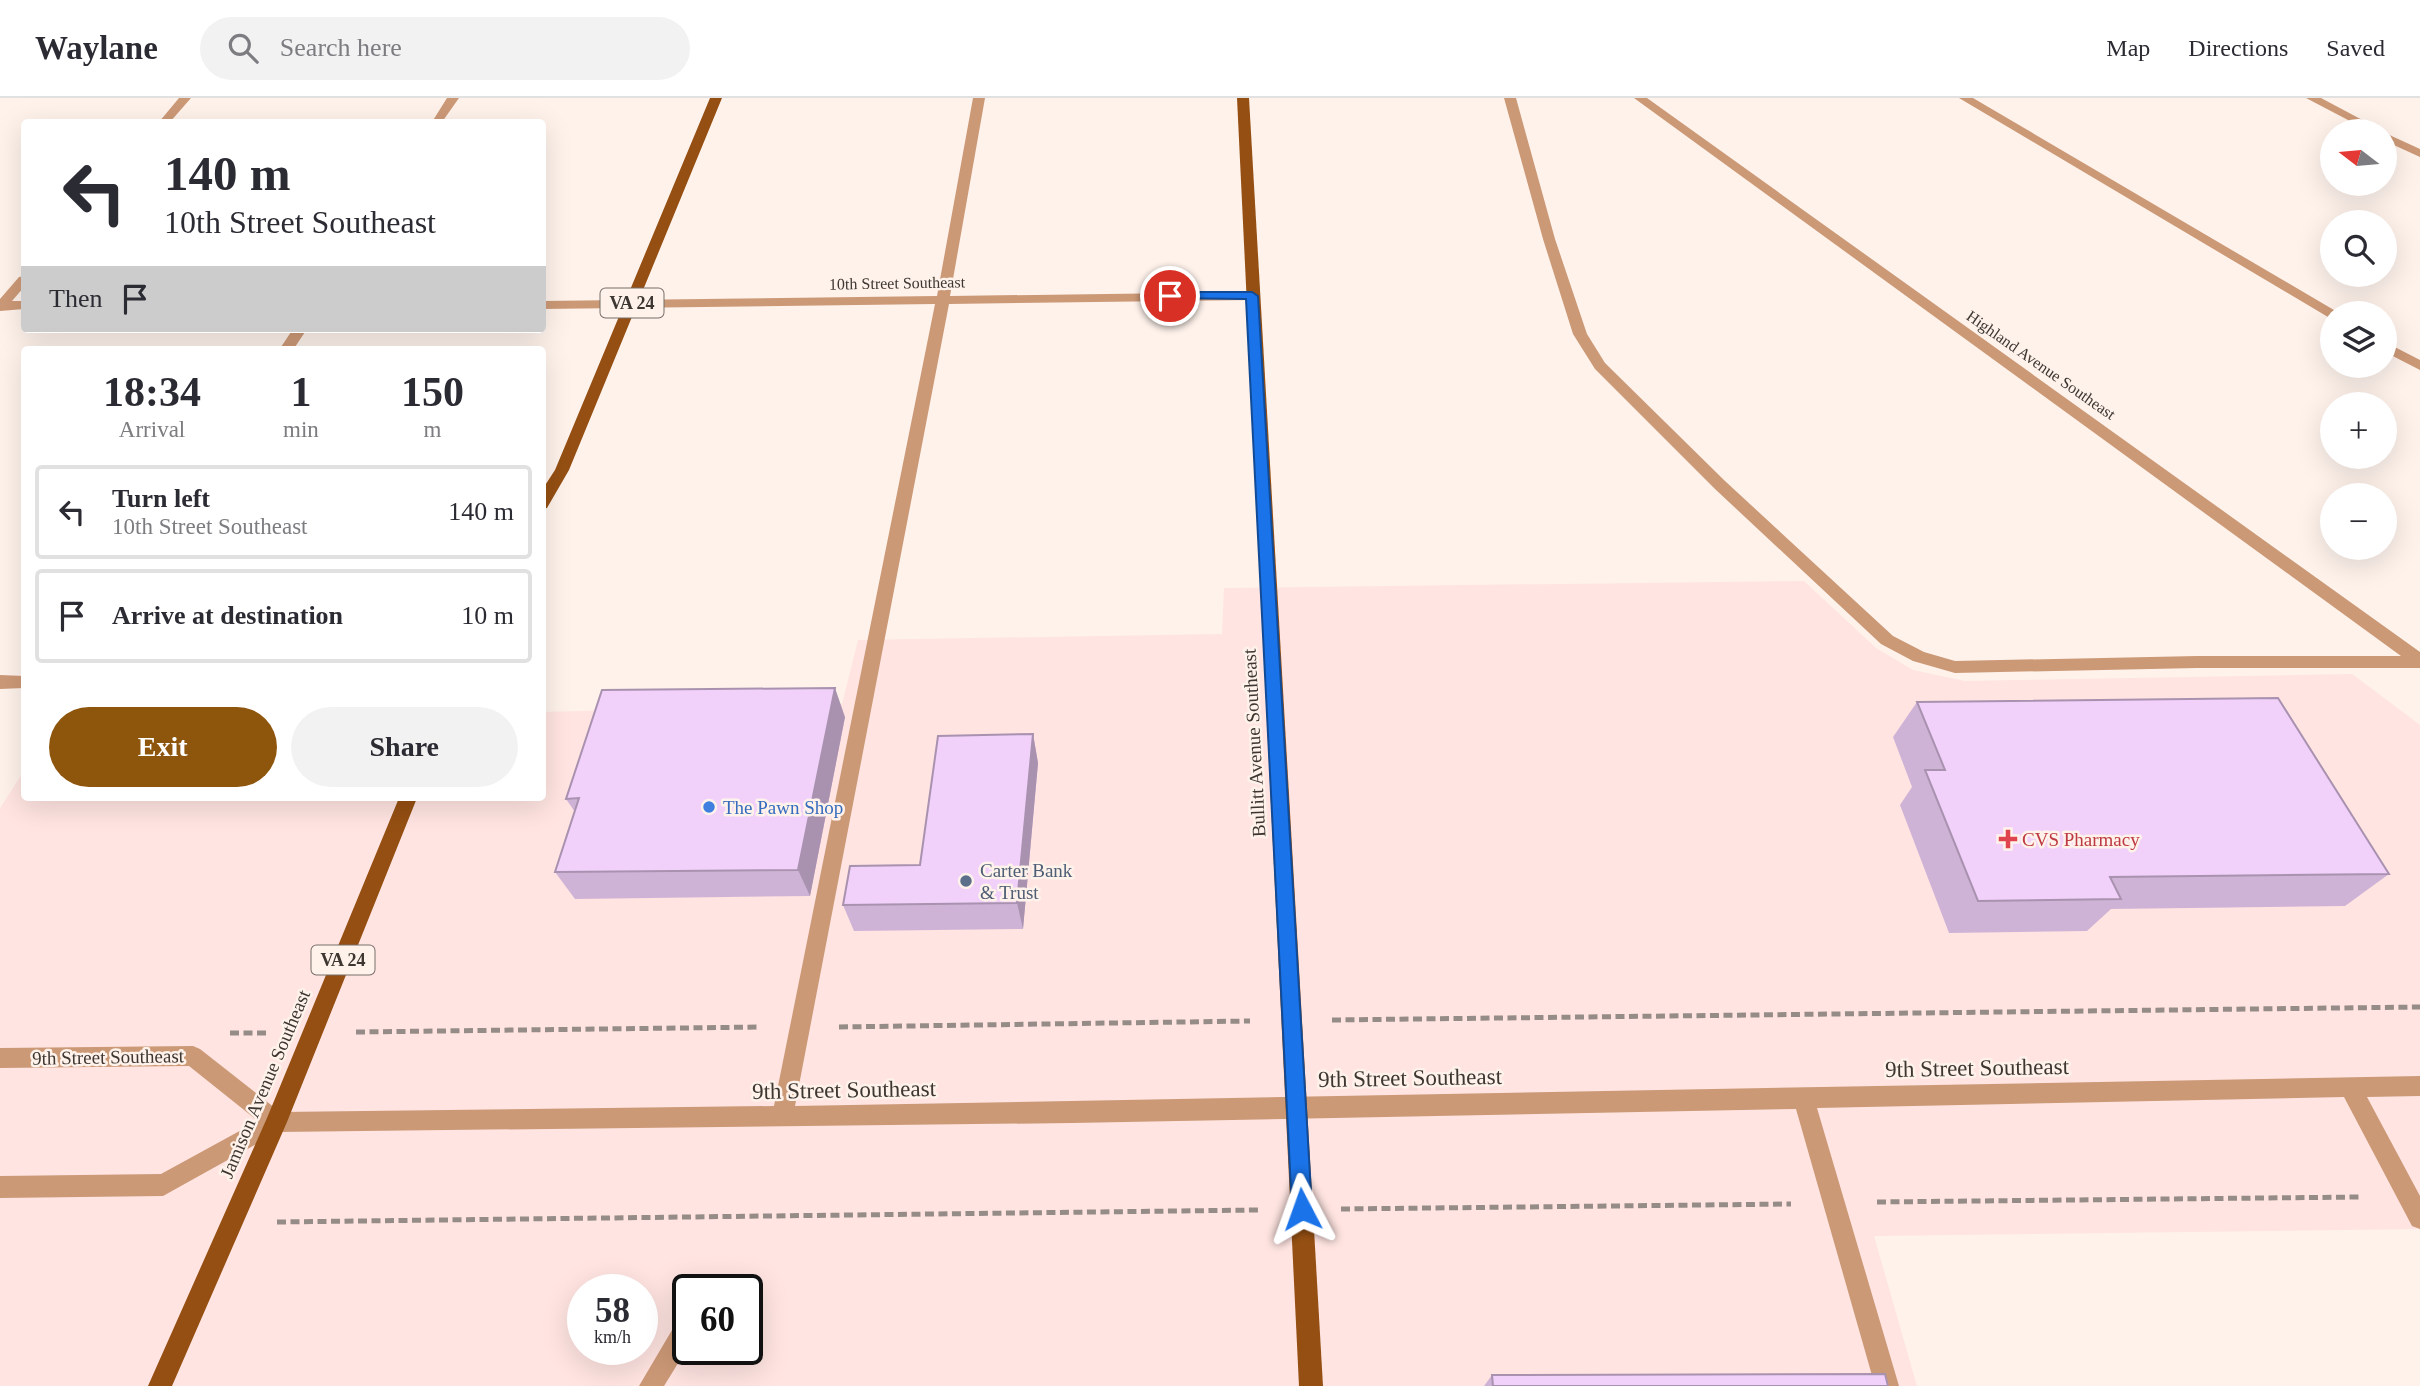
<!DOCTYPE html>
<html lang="en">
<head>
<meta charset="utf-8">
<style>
  body { margin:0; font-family:"Times New Roman",serif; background:#f2f2f3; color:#2b2b33; height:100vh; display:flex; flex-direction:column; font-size:26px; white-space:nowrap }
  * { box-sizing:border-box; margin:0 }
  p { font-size:23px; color:#7c7c81 }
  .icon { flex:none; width:38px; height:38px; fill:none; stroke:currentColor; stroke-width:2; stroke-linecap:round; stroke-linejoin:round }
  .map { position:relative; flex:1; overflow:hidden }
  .panel { position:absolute; left:21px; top:248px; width:525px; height:455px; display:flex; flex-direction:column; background:#fff; border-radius:7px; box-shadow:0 7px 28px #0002 }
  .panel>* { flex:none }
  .banner { position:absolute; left:21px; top:21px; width:525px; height:214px; border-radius:7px; box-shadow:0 7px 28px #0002; background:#fff; color:#2b2b33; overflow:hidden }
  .needle { width:46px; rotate:286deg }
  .fabs { position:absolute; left:2320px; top:21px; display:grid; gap:14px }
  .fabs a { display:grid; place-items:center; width:77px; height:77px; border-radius:50%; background:#fff; box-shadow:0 7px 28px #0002; font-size:35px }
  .speed { position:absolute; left:567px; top:1176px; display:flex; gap:14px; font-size:35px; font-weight:700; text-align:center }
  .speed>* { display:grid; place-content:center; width:91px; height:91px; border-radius:50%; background:#fff; box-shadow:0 7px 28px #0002; line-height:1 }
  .speed small { font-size:18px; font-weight:400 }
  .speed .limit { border:4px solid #111; border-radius:10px; background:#fff; color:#111 }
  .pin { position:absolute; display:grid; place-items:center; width:60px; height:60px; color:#fff; margin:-30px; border:4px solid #fff; border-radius:50%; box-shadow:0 2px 7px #0007 }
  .me { position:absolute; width:77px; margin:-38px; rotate:356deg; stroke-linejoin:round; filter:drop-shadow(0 0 5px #0008) }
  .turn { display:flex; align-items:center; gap:24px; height:147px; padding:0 28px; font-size:32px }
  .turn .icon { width:91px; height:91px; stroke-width:2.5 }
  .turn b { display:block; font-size:49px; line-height:60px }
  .then { display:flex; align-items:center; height:66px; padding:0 28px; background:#0003; gap:14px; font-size:26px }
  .eta { display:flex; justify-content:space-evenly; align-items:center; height:119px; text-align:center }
  .eta b { font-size:42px; font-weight:800; line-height:49px }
  .action { display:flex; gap:14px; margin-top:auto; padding:14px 28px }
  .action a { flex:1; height:80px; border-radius:42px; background:#8e550d; color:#fff; font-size:28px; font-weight:800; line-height:80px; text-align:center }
  .action a+a { background:#f2f2f3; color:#2b2b33 }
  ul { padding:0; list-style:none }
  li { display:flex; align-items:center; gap:21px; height:94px; margin:0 14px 10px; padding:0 14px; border:4px solid #e1e1e2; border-radius:7px }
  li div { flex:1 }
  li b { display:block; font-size:26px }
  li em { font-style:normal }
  header { display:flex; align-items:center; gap:42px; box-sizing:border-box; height:98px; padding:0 35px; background:#fff; border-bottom:2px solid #e1e1e2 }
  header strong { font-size:33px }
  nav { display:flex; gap:38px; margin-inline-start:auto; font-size:24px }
  .search { width:490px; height:63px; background:#f2f2f3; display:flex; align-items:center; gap:18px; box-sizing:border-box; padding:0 24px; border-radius:38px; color:#7c7c81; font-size:26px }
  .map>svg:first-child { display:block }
  .commercial { fill:#ffe4e1; fill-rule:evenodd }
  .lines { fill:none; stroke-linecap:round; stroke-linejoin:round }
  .path { stroke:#968c87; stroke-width:5; stroke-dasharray:9 4.5; stroke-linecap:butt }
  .minor { fill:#c97; fill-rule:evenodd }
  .major { fill:#954f12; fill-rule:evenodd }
  .wall { fill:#cfb3d7 }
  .shaded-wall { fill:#a992af }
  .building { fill:#f1d0fa; stroke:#a992af; stroke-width:2 }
  .route { fill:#1a73e8; stroke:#114b97; stroke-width:2 }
  .shop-dot { fill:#3f7fe0; stroke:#fef2eb; stroke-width:2.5 }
  .health-dot { fill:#e0444e; stroke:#fef2eb; stroke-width:2.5 }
  .service-dot { fill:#5c6f8a; stroke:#fef2eb; stroke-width:2.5 }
  .labels { text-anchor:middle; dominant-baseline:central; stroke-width:5; stroke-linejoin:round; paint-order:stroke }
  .far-street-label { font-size:16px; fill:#3d3631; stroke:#fef2eb }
  .shield { fill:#fef2eb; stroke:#776e69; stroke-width:2 }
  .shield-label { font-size:18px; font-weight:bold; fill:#3d3631 }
  .street-label { font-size:19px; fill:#3d3631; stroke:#fef2eb }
  .shop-label { font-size:19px; fill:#366cbe; stroke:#fef2eb; text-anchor:start }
  .health-label { font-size:19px; fill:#be3a42; stroke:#fef2eb; text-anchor:start }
  .service-label { font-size:19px; fill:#4e5e75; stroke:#fef2eb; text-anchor:start }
  .near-street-label { font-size:23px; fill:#3d3631; stroke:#fef2eb }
</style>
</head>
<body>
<header>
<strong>Waylane</strong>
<div class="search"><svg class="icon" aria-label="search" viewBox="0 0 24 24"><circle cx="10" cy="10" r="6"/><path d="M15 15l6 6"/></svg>Search here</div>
<nav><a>Map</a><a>Directions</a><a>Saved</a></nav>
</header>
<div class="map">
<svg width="2420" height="1288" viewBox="0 0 2420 1288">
  <rect width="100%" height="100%" fill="#fef2eb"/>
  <path class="commercial" d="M1804 483 1876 550 1913 572 1965 583 2352 576 2420 627V1131L1874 1138 1917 1288H0V710L24 673V700H542L543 614 842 606 858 542 1222 536 1224 490ZM583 1192H642V1251H583ZM688 1192H747V1251H688Z"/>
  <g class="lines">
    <g class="path">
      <polyline points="1332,922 2420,909"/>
      <polyline points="839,929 1250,923"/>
      <polyline points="356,934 760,929"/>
      <polyline points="230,935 270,935"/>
      <polyline points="1877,1104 2361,1099"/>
      <polyline points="1341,1111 1791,1106"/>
      <polyline points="277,1124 1259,1112"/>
    </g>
    <g class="minor">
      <polygon points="179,0 191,0 170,24 159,24"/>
      <polygon points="447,0 459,0 442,24 432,24"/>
      <polygon points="973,0 985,0 950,198 1252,194 1259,198 1252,202 949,206 795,1008 2420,978 2420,998 2367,999 2420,1098 2420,1131 2412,1128 2344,999 1817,1010 1899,1288 1875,1288 1796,1011 1072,1025 278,1034 163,1098 0,1100 0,1078 161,1076 258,1023 189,968 0,970 0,950 193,948 200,951 280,1014 774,1008 935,206 542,211 542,203 937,198"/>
      <polygon points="1504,0 1516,0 1555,141 1587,236 1605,265 1725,383 1893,538 1924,554 1955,563 2197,558 2401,558 1634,0 1647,0 2420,554 2420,570 2197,570 1955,575 1913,563 1881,546 1715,391 1595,271 1573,236 1543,141"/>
      <polygon points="1959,0 1973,0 2339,215 2333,215 2333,220 2328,219"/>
      <polygon points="2306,0 2321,0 2383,33 2369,33"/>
      <polygon points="2385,35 2420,51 2420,59 2385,43"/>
      <polygon points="24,178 24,189 12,203 24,203 24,211 0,213 0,201 19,179"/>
      <polygon points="293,231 307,231 293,252 279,252"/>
      <polygon points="2385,244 2420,262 2420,272 2385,254"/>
      <polygon points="0,577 24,578 24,590 0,591"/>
      <polygon points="683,1223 688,1225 688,1249 664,1288 639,1288 675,1227"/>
    </g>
    <g class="major">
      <polygon points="710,0 722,0 569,372 547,410 542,411 542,392 555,372"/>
      <polygon points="1237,0 1249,0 1323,1288 1299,1288"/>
      <polygon points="399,700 417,700 287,1024 172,1288 148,1288 267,1020"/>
    </g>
  </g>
  <g class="wall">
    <polygon points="1917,604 2389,776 2345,808 2111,811 2087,833 1949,835 1900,707 1912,689 1893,639"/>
    <polygon points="845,619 810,798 575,801 555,774 575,714 566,701"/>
    <polygon points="1033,636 1038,665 1023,831 854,833 843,807 920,767"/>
    <polygon points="1492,1277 1888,1288 1484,1288"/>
  </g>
  <g class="shaded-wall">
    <polygon points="835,590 845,619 810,798 798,772"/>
    <polygon points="1033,636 1038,665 1023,831 1017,805"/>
  </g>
  <g class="building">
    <polygon points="835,590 798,772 555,774 579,700 566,701 602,592"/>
    <polygon points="2278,600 2389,776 2110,779 2121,801 1978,803 1925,672 1945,672 1917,604"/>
    <polygon points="1033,636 1017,805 843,807 850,768 920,767 938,638"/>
    <polygon points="1885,1276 1888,1288 1493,1288 1492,1277"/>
  </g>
  <polygon class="route" points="1170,194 1252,194 1258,198 1312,1111 1309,1118 1302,1121 1295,1118 1292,1111 1246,201 1166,200 1166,195"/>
  <circle class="shop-dot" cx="709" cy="709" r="7"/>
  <path class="health-dot" d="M2004.5 730.5h7v7h7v7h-7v7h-7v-7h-7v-7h7z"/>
  <circle class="service-dot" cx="966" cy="783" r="7"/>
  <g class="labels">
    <g class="far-street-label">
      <text transform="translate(897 185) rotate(-1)">10th Street Southeast</text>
      <text transform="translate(2041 267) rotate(35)">Highland Avenue Southeast</text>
    </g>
    <g class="shield">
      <rect x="600.5" y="190.5" width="63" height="29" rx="5"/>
      <rect x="311.5" y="847.5" width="63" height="29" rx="5"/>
    </g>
    <g class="shield-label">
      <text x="632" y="205">VA 24</text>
      <text x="343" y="862">VA 24</text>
    </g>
    <g class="street-label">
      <text transform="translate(1254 645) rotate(-93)">Bullitt Avenue Southeast</text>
      <text transform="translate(108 959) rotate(-1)">9th Street Southeast</text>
      <text transform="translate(265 986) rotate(-67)">Jamison Avenue Southeast</text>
    </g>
    <g class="shop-label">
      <text x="723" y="709">The Pawn Shop</text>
    </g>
    <g class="health-label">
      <text x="2022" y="741">CVS Pharmacy</text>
    </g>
    <g class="service-label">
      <text x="980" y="772">Carter Bank<tspan x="980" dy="22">&amp; Trust</tspan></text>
    </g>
    <g class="near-street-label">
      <text transform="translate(1977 970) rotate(-1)">9th Street Southeast</text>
      <text transform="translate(1410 980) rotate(-1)">9th Street Southeast</text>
      <text transform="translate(844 992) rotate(-1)">9th Street Southeast</text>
    </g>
  </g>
</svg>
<div class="fabs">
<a><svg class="needle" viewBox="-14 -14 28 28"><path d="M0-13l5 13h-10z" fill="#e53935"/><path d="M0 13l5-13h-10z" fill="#7c7c81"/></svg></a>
<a><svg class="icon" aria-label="search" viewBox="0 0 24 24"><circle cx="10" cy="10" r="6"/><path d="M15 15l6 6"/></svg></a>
<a><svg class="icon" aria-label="layers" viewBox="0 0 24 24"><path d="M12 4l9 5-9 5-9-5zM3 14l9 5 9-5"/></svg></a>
<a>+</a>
<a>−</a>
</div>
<div class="speed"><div>58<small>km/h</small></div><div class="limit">60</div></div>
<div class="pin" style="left:1170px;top:198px;background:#d93025"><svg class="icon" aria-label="arrive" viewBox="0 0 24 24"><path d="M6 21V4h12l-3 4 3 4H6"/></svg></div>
<svg class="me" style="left:1302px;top:1111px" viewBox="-20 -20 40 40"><path d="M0-17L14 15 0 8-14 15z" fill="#1a73e8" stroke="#fff" stroke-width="4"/></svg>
<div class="banner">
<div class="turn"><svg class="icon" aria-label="left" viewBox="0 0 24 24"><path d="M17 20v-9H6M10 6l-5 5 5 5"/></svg><div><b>140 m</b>10th Street Southeast</div></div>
<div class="then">Then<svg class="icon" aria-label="arrive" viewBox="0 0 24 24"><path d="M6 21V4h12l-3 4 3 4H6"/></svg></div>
</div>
<section class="panel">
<div class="eta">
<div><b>18:34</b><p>Arrival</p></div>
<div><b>1</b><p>min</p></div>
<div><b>150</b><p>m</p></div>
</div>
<ul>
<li><svg class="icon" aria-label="left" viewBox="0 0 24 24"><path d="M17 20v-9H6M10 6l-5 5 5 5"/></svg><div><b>Turn left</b><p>10th Street Southeast</p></div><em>140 m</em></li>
<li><svg class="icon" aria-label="arrive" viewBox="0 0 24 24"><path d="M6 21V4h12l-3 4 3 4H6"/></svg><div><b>Arrive at destination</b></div><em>10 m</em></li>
</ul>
<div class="action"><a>Exit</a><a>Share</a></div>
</section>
</div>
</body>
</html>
